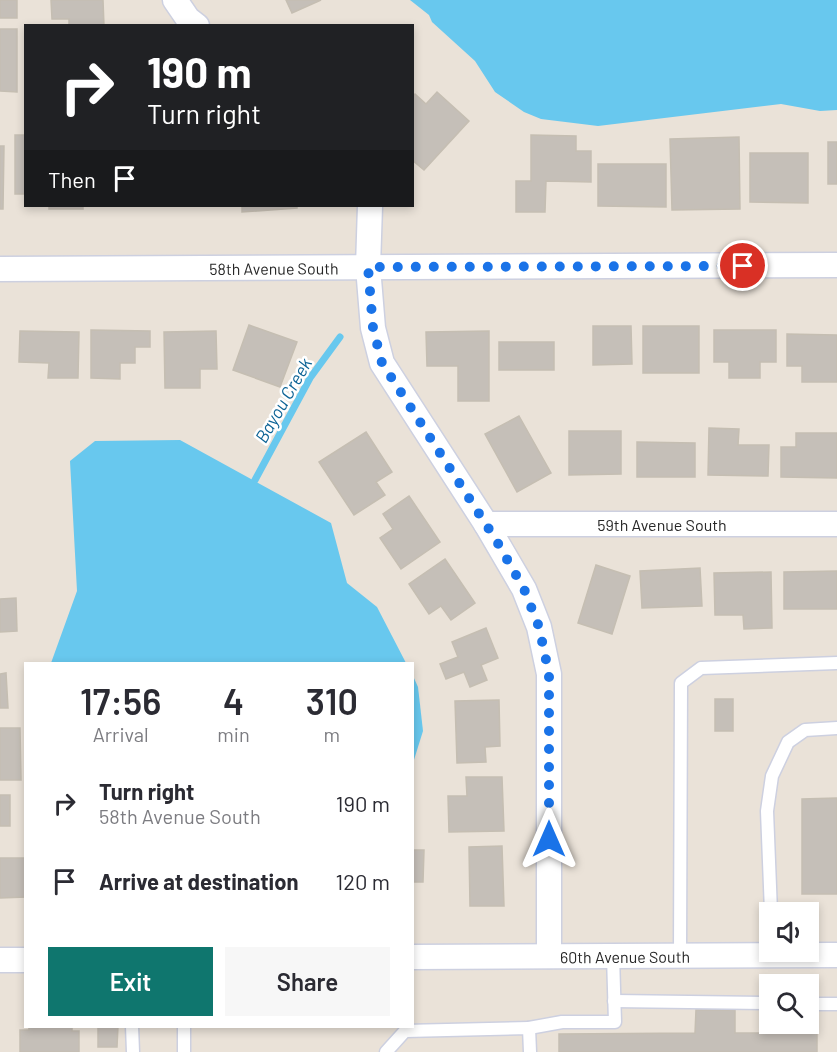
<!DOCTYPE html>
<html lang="en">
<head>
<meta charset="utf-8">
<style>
  body { margin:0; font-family:Barlow,sans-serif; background:#f7f7f7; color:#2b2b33; height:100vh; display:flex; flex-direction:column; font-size:22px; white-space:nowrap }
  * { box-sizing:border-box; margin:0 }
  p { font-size:20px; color:#7c7c81 }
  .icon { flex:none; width:33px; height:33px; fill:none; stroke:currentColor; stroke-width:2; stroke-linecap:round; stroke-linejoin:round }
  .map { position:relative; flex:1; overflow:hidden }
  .side { position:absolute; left:24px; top:662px; width:390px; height:366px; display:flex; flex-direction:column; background:#fff; border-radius:0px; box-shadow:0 3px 9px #0003 }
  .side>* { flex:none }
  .hud { position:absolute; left:24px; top:24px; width:390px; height:183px; border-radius:0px; box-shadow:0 3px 9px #0003; background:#202124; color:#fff; overflow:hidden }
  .fabs { position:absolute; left:759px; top:902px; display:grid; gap:12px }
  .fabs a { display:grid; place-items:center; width:60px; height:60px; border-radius:0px; background:#fff; box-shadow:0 3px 9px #0003; font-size:30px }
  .pin { position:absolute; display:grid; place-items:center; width:51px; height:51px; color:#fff; margin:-26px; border:3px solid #fff; border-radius:50%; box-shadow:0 2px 6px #0007 }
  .me { position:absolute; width:66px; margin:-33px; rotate:0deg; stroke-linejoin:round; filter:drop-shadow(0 0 4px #0008) }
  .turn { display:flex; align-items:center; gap:21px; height:126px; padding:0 24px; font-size:27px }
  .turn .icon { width:78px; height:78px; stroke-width:2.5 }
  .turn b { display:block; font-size:42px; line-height:51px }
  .then { display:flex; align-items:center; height:57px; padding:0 24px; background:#0003; gap:12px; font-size:22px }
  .eta { display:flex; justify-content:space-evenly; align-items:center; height:102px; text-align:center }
  .eta b { font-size:36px; font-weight:600; line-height:42px }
  .action { display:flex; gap:12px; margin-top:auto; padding:12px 24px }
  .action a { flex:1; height:69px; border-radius:0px; background:#0f766e; color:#fff; font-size:24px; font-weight:600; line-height:69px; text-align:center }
  .action a+a { background:#f7f7f7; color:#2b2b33 }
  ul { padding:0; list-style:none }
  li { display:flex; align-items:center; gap:18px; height:78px; padding:0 24px }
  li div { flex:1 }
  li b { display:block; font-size:22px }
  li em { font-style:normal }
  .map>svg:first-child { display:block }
  .water { fill:#68c8ee }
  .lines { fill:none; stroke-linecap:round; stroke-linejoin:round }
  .stream { stroke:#68c8ee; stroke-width:7 }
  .building { fill:#c5bfb8; stroke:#c5beb2; stroke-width:1.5 }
  .lane-casing { stroke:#cdd0e0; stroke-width:15 }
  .street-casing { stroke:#cdd0e0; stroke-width:27 }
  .lane { stroke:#fff; stroke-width:12 }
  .street { stroke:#fff; stroke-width:24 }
  .route { stroke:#1a73e8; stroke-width:10; stroke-dasharray:0 18 }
  .labels { text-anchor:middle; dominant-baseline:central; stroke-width:5; stroke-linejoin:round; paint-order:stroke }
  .street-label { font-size:16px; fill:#272727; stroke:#fff }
  .water-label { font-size:18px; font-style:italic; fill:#0d6395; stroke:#fff }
</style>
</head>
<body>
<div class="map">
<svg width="837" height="1052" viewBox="0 0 837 1052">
  <rect width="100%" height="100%" fill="#eae2d8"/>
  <g class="water">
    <polygon points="410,0 837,0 837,110 820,111 781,104 598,126 541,119 524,112 495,92 475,61 432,22 429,15"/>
    <polygon points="180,440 331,523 347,583 377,607 406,663 51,663 77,591 70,461 95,441"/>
    <polygon points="413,676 418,687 423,731 413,763"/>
  </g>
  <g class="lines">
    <polyline class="stream" points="255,480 310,378 340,337"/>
  </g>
  <g class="building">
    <rect x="0" y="0" width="17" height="18"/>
    <polygon points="51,0 103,0 104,26 69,26 69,19 52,19"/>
    <polygon points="286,0 321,0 292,13"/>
    <polygon points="0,29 17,29 17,92 0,91"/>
    <polygon points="437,92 469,121 424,170 412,160 412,97 415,94 426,104"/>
    <rect x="15" y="135" width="11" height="59"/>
    <polygon points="531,135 576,136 576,151 591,151 591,182 546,181 545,212 516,212 516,181 531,181"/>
    <polygon points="739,137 740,209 672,210 670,139"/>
    <rect x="828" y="142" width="9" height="42"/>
    <polygon points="0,146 4,146 3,209 0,209"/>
    <polygon points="750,153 808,153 808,203 750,202"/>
    <polygon points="598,164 666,164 666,207 598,206"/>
    <rect x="49" y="206" width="34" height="3"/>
    <polygon points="242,206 297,206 297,208 242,212"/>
    <polygon points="249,325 297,342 280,387 233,370"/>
    <polygon points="593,326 631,326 632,364 593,365"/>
    <rect x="643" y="326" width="56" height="47"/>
    <polygon points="91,330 150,331 150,347 135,347 135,363 120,363 120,379 91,378"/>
    <polygon points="714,330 776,330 776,362 760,362 760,378 729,378 729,362 714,362"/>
    <polygon points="20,331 79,332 78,378 48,378 49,363 19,362"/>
    <polygon points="216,331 217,369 200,369 200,388 165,388 164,332"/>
    <polygon points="489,331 489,401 458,401 458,366 427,366 426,332"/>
    <polygon points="787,334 837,335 837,382 802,382 802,366 787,366"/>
    <rect x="499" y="342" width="55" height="28"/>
    <polygon points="519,416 551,473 517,492 485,434"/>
    <polygon points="709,428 739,429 738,445 769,445 768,476 708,475"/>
    <polygon points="569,431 621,431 621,474 569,475"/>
    <polygon points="366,432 392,472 376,482 385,495 354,515 319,462"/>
    <polygon points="796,433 837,433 837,478 781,477 781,447 796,447"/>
    <polygon points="637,442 695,443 695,477 637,477"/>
    <polygon points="409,496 440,542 401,569 380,538 393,529 383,514"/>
    <polygon points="445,559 475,603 451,620 441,606 429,614 409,584"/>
    <polygon points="596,565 630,576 612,634 578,623"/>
    <polygon points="700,568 702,606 642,608 640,571"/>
    <polygon points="837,571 837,609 784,609 784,572"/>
    <polygon points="771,572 772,628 744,629 743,615 715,615 714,573"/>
    <polygon points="16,598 17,631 0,632 0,599"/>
    <polygon points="486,628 498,658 481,665 487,680 470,687 464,672 446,679 440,664 458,657 452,642"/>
    <polygon points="6,673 8,708 0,708 0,674"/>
    <rect x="715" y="699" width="18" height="32"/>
    <polygon points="499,700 500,746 485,747 486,762 457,763 455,701"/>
    <polygon points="0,728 20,728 21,780 0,780"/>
    <polygon points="466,777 502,777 504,831 449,832 448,796 467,796"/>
    <rect x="0" y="795" width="10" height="31"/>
    <polygon points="837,798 837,894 802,894 802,799"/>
    <polygon points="502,846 504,906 470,906 469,847"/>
    <polygon points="412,850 424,850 423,882 412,882"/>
    <polygon points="0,858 26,858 26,897 0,898"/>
    <polygon points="696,1010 735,1010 735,1033 817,1033 817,1052 559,1052 559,1034 695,1033"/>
    <polygon points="29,1026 72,1026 72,1031 79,1031 79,1052 20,1052 20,1030 29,1030"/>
    <polygon points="98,1026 118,1026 117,1047 98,1047"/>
  </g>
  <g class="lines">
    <g class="lane-casing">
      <g id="lane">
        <polyline points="771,912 767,811 772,776 788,742 805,730 837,728"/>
        <polyline points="680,956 681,683 701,668 837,663"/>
        <polyline points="614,1001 770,1003"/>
        <polyline points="808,1004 837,1004"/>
        <polyline points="132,1026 133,1052"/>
        <polyline points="184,1026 184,1052"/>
        <polyline points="529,1028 562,1022 615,1022 613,956"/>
        <polyline points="386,1052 405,1031 529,1028 530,1052"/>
      </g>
    </g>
    <g class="street-casing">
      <g id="street">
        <polyline points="175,0 188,19 197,26"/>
        <polyline points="370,206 368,267 373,328 382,363 486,524 524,589 539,627 549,674 549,956"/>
        <path id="s1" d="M0 269 837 265"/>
        <path id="s2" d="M486 524H837"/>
        <path id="s3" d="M412 957 837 955"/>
        <polyline points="0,960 26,960"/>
      </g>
    </g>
    <use href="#lane" class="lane"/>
    <use href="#street" class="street"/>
  </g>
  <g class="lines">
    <polyline class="route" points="549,839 549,674 539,627 524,589 496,540 382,363 373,328 368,267 743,266"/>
  </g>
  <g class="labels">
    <g class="street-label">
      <text stroke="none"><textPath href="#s1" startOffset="274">58th Avenue South</textPath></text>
      <text stroke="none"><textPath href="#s2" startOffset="176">59th Avenue South</textPath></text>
      <text stroke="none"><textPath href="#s3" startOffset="213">60th Avenue South</textPath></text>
    </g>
    <g class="water-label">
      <text transform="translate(283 400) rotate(-60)">Bayou Creek</text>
    </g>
  </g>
</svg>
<div class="fabs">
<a><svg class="icon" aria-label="sound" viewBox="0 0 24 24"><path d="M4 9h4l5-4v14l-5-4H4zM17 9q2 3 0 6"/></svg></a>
<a><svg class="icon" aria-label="search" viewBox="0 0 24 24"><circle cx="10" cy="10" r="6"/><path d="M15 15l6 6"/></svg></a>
</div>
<div class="pin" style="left:743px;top:266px;background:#d93025"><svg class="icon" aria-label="arrive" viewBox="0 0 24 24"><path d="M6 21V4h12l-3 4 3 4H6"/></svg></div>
<svg class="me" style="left:549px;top:839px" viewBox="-20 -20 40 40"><path d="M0-17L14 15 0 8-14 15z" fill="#1a73e8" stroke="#fff" stroke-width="4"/></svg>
<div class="hud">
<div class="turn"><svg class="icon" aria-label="right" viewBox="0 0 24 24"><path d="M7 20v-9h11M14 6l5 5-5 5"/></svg><div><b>190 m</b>Turn right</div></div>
<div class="then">Then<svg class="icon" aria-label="arrive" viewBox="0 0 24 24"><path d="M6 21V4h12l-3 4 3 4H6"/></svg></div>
</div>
<section class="side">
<div class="eta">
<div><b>17:56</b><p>Arrival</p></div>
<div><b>4</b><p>min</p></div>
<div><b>310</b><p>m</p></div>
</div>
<ul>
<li><svg class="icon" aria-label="right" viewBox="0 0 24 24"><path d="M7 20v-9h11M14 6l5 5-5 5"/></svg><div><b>Turn right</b><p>58th Avenue South</p></div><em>190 m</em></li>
<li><svg class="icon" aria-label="arrive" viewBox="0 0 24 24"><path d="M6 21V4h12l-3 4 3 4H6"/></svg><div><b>Arrive at destination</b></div><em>120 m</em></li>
</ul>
<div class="action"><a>Exit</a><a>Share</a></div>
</section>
</div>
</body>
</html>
